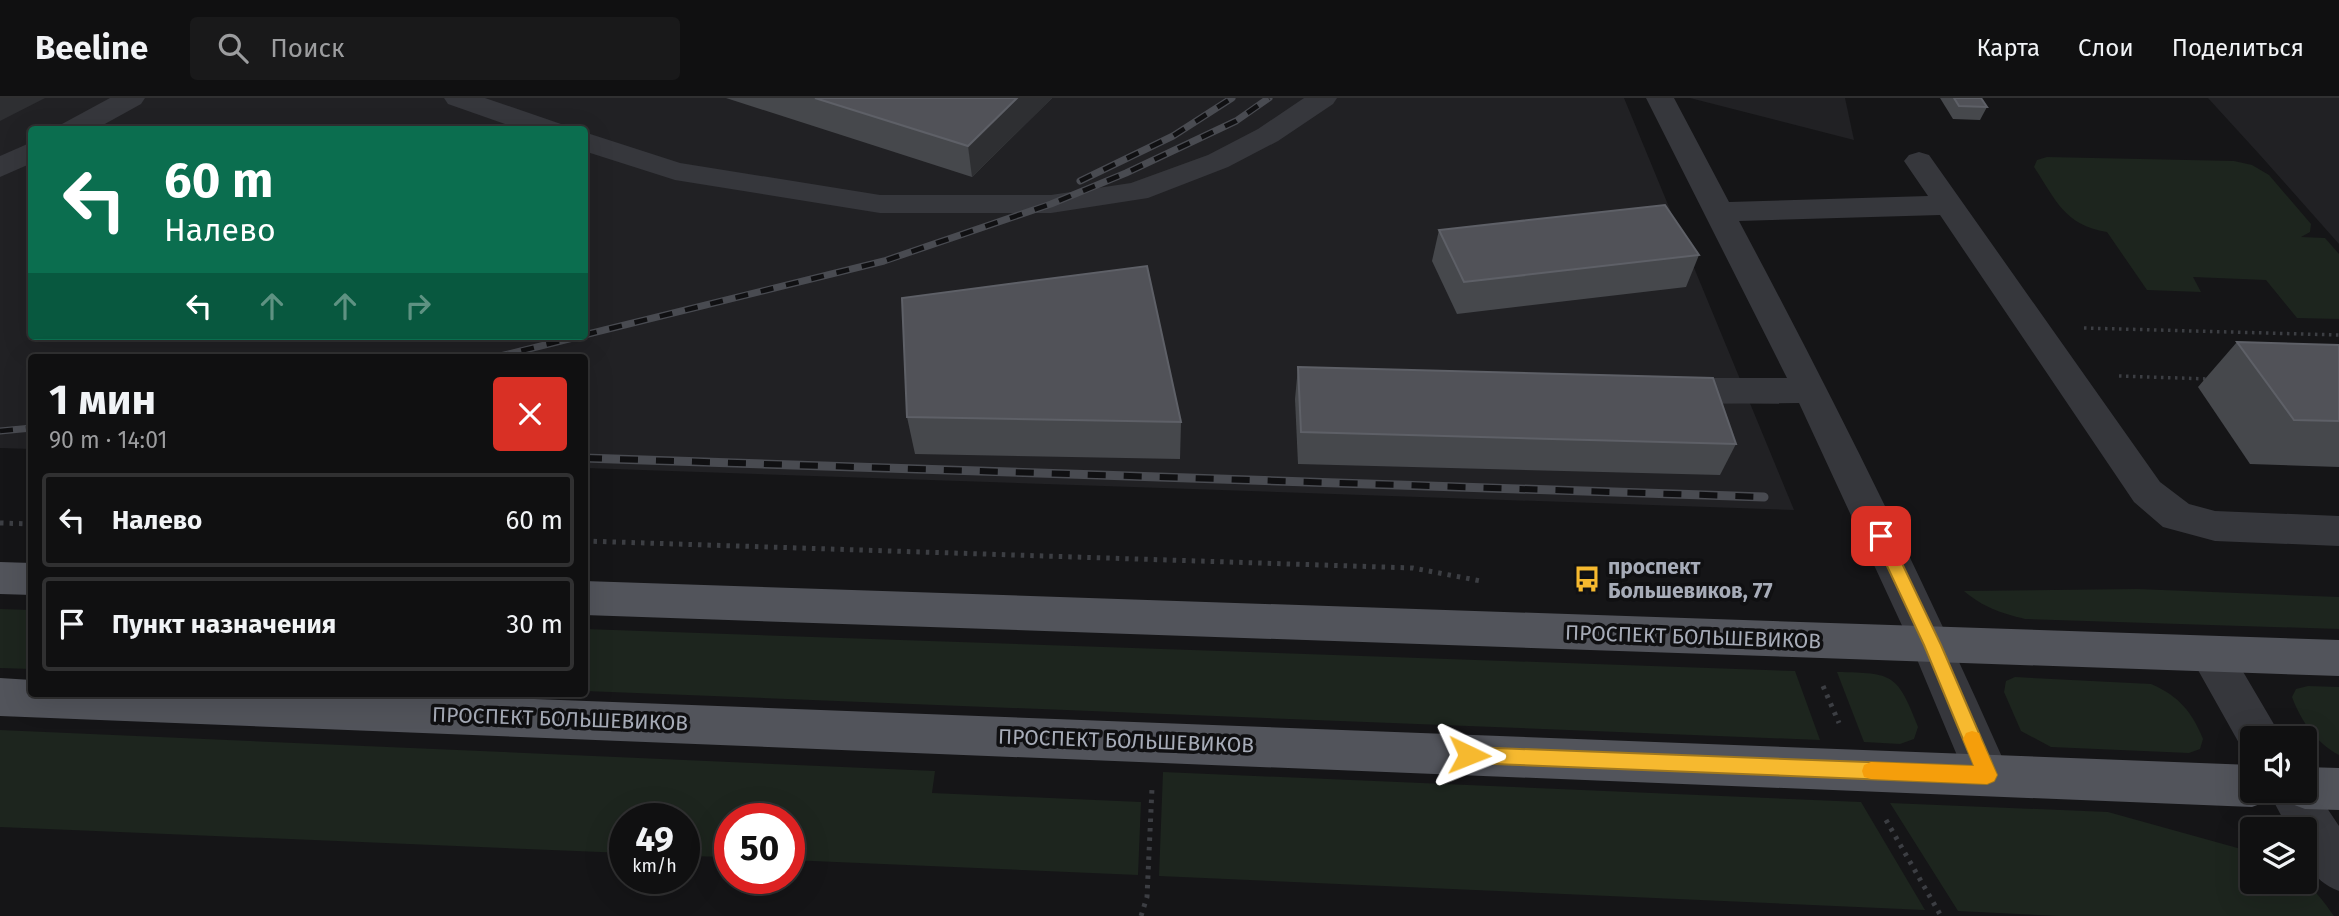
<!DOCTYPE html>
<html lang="ru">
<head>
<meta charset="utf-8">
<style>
  body { margin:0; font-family:"Fira Sans",sans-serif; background:#19191a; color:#f1f3f6; height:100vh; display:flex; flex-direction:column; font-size:26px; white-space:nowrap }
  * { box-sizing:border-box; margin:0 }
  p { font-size:23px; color:#9c9d9f }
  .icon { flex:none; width:38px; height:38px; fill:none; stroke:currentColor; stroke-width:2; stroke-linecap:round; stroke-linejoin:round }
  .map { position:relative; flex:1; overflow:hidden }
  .side { position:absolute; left:28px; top:256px; width:560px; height:343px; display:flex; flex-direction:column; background:#101011; border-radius:7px; box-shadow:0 7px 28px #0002,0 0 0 2px #303031 }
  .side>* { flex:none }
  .banner { position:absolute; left:28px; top:28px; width:560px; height:214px; border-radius:7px; box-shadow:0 7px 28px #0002,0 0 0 2px #303031; background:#0b6e4f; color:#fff; overflow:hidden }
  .controls { position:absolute; left:2240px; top:628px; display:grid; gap:14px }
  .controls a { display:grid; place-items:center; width:77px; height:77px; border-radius:7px; background:#101011; box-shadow:0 7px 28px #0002,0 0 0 2px #303031; font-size:35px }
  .speed { position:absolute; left:609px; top:705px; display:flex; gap:14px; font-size:35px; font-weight:700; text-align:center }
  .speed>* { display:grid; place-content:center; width:91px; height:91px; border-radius:50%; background:#101011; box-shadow:0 7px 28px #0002,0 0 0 2px #303031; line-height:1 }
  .speed small { font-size:18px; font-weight:400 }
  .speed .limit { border:10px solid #d22; background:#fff; color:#111 }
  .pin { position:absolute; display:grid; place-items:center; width:60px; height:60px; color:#fff; margin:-30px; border-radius:14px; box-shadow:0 4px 10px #0006 }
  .me { position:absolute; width:77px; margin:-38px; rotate:92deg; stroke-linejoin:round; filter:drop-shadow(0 0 5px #0008) }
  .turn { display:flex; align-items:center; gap:24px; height:147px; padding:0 21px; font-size:32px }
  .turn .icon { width:91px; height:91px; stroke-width:2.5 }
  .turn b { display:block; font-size:49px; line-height:60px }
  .lanes { display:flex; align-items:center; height:66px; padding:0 21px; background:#0003; justify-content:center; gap:35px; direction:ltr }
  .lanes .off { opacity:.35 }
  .round { display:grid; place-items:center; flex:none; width:74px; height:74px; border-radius:7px; background:#19191a }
  .head { display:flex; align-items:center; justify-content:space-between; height:119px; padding:0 21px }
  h1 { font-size:42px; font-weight:700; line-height:52px }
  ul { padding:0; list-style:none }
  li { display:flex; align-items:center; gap:21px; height:94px; margin:0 14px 10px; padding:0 7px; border:4px solid #303031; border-radius:7px }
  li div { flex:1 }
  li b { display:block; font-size:26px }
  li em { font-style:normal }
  header { display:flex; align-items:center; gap:42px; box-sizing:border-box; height:98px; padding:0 35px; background:#101011; border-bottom:2px solid #303031 }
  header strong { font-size:33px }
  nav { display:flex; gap:38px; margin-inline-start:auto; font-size:24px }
  .search { width:490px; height:63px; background:#19191a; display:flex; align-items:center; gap:18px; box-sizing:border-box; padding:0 24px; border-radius:7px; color:#9c9d9f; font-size:26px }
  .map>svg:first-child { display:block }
  .built { fill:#212124; fill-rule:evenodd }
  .green { fill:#1d251e }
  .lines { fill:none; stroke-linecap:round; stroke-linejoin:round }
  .path-far1 { stroke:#3c3e43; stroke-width:3.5; stroke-dasharray:2.5 4.5; stroke-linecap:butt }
  .path { stroke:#3c3e43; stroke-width:5; stroke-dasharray:3.5 6; stroke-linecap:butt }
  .minor { fill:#36373c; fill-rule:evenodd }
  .major { fill:#52545b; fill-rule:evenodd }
  .rail-far1-casing { stroke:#494b51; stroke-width:7 }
  .rail-casing { stroke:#494b51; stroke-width:9 }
  .rail-far1 { stroke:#101012; stroke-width:4.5; stroke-dasharray:13; stroke-linecap:butt }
  .rail { stroke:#101012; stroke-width:6; stroke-dasharray:18; stroke-linecap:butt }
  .wall { fill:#46484c }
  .shaded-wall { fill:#2e2f32 }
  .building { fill:#515258; stroke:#5e6067; stroke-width:2 }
  .route { fill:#f6b92f; stroke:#a0781f; stroke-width:2 }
  .slow { fill:#f59e0b }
  .labels { text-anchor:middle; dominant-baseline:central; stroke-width:7; stroke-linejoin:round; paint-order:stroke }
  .poi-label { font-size:21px; font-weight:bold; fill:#a7acb8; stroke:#101012; text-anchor:start }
  .street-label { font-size:21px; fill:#a7acb8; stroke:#101012 }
</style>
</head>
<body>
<header>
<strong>Beeline</strong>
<div class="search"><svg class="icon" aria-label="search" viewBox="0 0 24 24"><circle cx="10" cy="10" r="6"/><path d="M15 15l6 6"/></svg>Поиск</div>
<nav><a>Карта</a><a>Слои</a><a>Поделиться</a></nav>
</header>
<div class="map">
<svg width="2339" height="818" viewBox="0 0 2339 818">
  <rect width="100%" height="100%" fill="#151517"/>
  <g class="built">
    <path d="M0 0H1624L1794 412 585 370 584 259H32L31 351 0 350ZM32 32H584V238H32Z"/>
    <polygon points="1690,0 1845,0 1854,42"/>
    <polygon points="2208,0 2339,0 2339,146 2260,57"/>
  </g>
  <g class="green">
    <path d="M2047 59 2234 63 2252 67 2269 77 2311 126 2310 134 2301 139 2325 140 2339 156V221L2297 220 2266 182 2193 179 2201 194 2147 192 2107 134C2064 127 2056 102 2034 69L2037 62Z"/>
    <path d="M2137 491 2339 499V531L2025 521C2000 515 1983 509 1964 493Z"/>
    <polygon points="0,511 31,512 31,571 0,570"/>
    <polygon points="585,531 1795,573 1820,642 585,593"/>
    <path d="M1837 574C1894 575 1897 576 1918 629L1914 641 1900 646 1864 644Z"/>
    <path d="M2015 579 2151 586C2179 598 2192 614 2203 641L2200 651 2189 655 2051 649 2021 633 2004 594 2006 583Z"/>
    <path d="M2308 588 2339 589V657C2316 645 2301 623 2292 599L2296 591Z"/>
    <polygon points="0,632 935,673 932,695 1141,704 1138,777 789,762 789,721 730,721 730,759 684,758 684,721 625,721 625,755 0,729"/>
    <polygon points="1163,674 1861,704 1925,812 1159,778"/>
    <path d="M1890 705 2108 714 2252 754V784C2303 784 2304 775 2334 818H2060L1958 813Z"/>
  </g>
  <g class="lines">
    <g class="path-far1">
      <polyline points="2084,230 2339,237"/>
      <polyline points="2119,278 2209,281"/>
    </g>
    <g class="path">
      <polyline points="0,425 32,426"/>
      <polyline points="584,443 1413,470 1481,483"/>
      <polyline points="1823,588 1839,625"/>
      <polyline points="1886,722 1941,818"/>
      <polyline points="1141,818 1147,799 1152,690"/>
    </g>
    <g class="minor">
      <polygon points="110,0 145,0 141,6 94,32 58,32 62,26"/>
      <polygon points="444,0 485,0 561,26 565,32 522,32 448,6"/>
      <polygon points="1304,0 1337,0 1333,6 1278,43 1228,69 1148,100 1051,115 880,115 675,82 584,53 584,34 680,65 880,97 1051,97 1131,85 1208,57 1258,31"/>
      <path d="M1646 0H1674L1729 104 1928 98 1904 63 1909 57 1919 54 1929 57 2160 384 2189 406 2215 413 2339 418V448L2215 443 2163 429 2134 404 1940 117 1739 123C1836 305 1927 488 2010 677L2003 691 1987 697 1971 691 1911 547 1799 305 1666 306 1653 302 1648 293 1653 284 1666 280H1787Z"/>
      <polygon points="32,44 32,65 0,79 0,58"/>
      <polygon points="2210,538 2225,543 2282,640 2252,640 2252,657 2244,654 2189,556 2195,543"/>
      <path d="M2305 677 2339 728V793C2309 781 2305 762 2305 732H2289L2268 693H2305Z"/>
    </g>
    <g class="major">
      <polygon points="0,464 32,465 32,497 0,496"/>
      <polygon points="584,483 2339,542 2339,578 584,517"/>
      <polygon points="0,580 32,582 32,595 380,595 2252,667 2252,693 2273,693 2268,703 2252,709 0,618"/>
      <polygon points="2305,669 2339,670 2339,712 2305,711 2289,705 2284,693 2305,693"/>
    </g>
    <g class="rail-far1-casing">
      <g id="rail-far1">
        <polyline points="1080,83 1173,38 1232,0"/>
        <polyline points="584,237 884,163 1051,106 1126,75 1236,23 1269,0"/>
        <polyline points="496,259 581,238"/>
        <polyline points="0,333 32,330"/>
      </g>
    </g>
    <g class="rail-casing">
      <polyline id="rail" points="584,360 1764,399"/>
    </g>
    <use href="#rail-far1" class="rail-far1"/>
    <use href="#rail" class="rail"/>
  </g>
  <g class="wall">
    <polygon points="726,0 1052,0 972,79"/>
    <polygon points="1940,0 1981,0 1987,9 1980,22 1953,21"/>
    <polygon points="1439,132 1699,157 1686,189 1457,216 1432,163"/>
    <polygon points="2237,244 2339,247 2339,369 2250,366 2198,289"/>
    <polygon points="1298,269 1736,346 1720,377 1298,366 1295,301"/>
    <polygon points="907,319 1181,324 1180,361 915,356"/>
  </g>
  <g class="shaded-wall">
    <polygon points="0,0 45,0 0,23"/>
    <polygon points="1017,0 1052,0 972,79 968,48"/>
  </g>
  <g class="building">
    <polygon points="815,0 1017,0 968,48"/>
    <polygon points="1954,0 1981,0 1987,9 1959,8"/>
    <polygon points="1665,107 1699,157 1464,184 1439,132"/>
    <polygon points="1147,168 1181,324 907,319 902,200"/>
    <polygon points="2237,244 2339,247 2339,323 2294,322"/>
    <polygon points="1298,269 1713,280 1736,346 1301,334"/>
  </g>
  <polygon class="route" points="1881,431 1889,438 1941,547 1997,677 1994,683 1987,686 1469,665 1463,663 1460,657 1463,651 1469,649 1974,668 1924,547 1873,438"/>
  <polygon class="slow" points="1972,633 1979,635 1981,641 1997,677 1994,683 1987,686 1871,681 1864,679 1862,673 1864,667 1871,664 1974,668 1963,641 1966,635"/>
  <defs>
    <g id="bus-bare" transform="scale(2.1)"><path d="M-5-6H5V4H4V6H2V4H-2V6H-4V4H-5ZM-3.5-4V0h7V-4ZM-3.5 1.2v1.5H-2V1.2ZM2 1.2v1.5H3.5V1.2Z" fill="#f6b92f" stroke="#101012" stroke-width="2.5" paint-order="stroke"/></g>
  </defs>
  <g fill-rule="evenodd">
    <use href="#bus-bare" x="1587" y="481"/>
  </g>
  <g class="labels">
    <g class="poi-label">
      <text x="1608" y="469">проспект<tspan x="1608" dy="24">Большевиков, 77</tspan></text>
    </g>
    <g class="street-label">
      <text transform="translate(1693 539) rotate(2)">ПРОСПЕКТ БОЛЬШЕВИКОВ</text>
      <text transform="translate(560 621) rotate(2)">ПРОСПЕКТ БОЛЬШЕВИКОВ</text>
      <text transform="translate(1126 643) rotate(2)">ПРОСПЕКТ БОЛЬШЕВИКОВ</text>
    </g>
  </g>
</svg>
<div class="controls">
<a><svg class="icon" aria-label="sound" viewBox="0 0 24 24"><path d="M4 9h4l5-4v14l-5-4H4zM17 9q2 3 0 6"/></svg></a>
<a><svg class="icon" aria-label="layers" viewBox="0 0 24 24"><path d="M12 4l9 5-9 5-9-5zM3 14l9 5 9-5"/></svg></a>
</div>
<div class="speed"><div>49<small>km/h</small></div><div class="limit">50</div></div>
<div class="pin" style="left:1881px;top:438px;background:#d93025"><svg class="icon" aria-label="arrive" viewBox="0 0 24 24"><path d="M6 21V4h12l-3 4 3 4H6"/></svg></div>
<svg class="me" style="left:1469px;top:657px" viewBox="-20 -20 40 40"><path d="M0-17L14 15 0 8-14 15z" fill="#f6b92f" stroke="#fff" stroke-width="4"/></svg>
<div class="banner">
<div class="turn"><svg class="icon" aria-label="left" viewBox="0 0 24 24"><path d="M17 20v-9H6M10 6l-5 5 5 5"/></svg><div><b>60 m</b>Налево</div></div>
<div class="lanes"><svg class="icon" aria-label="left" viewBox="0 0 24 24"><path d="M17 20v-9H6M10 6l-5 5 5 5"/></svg><svg class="icon off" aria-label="ahead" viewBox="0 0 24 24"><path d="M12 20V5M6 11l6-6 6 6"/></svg><svg class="icon off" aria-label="ahead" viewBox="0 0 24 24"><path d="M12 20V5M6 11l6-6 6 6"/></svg><svg class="icon off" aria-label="right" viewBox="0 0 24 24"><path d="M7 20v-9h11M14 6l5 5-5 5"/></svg></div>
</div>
<section class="side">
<div class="head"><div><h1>1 мин</h1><p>90 m · 14:01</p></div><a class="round" style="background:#d93025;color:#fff"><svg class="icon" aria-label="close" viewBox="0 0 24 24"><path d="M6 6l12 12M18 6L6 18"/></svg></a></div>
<ul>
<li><svg class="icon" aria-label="left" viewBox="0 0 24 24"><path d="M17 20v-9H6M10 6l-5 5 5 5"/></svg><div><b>Налево</b></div><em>60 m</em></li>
<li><svg class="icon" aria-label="arrive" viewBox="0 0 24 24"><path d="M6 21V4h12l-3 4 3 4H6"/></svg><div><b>Пункт назначения</b></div><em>30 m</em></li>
</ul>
</section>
</div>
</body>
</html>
